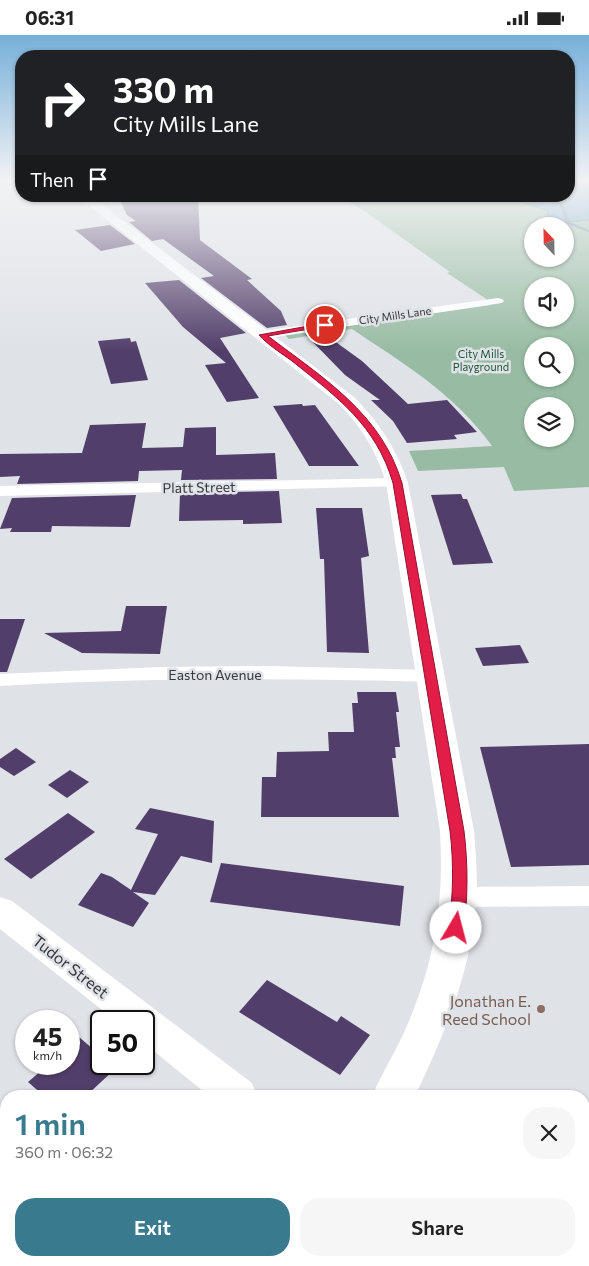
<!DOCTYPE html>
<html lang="en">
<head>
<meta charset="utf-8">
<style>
  body { margin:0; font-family:Commissioner,sans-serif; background:#f6f6f6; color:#222; height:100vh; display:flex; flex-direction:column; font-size:19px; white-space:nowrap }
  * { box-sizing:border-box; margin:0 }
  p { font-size:16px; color:#767676 }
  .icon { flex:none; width:28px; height:28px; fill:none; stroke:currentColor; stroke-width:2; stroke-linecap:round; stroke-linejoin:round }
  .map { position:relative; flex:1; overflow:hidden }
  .drawer { position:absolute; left:0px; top:1055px; width:590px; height:176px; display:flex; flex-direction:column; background:#fff; border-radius:20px 20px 0 0; box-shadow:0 1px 4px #0004 }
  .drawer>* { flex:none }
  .guide { position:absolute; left:15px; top:15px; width:560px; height:152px; border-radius:20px; box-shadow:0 1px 4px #0004; background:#202124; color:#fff; overflow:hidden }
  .needle { width:32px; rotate:338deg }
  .tools { position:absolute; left:524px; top:182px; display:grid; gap:10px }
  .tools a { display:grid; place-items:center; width:50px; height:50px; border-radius:50%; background:#fff; box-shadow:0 1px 4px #0004; font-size:25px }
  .speed { position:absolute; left:15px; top:975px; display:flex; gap:10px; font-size:25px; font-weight:700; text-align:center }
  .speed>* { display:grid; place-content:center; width:65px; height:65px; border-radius:50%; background:#fff; box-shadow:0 1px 4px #0004; line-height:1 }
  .speed small { font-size:12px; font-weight:400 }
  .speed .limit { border:2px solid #111; border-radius:8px; background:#fff; color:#111 }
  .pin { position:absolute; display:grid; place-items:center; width:42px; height:42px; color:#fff; margin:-21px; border:2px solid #fff; border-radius:50%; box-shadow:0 1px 5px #0007 }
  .me { position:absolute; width:55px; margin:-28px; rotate:8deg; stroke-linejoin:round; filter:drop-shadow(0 0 4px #0008) }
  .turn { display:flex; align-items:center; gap:18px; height:105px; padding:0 15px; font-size:22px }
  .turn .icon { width:65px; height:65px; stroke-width:2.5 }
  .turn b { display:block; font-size:35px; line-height:42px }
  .then { display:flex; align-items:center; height:48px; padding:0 15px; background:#0003; gap:10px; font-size:19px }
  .round { display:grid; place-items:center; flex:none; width:52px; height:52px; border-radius:20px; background:#f6f6f6 }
  .summary { display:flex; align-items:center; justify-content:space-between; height:85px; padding:0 15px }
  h1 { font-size:30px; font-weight:600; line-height:38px; color:#3a7a8e }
  .cta { display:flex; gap:10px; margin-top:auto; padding:10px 15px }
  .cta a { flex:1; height:58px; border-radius:20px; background:#3a7a8e; color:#fff; font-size:20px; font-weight:600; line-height:58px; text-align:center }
  .cta a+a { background:#f6f6f6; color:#222 }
  .status { display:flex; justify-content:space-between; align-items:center; height:35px; padding:0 25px; background:#fff; direction:ltr }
  .status svg { height:14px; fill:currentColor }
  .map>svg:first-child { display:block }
  .green { fill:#98bca3; fill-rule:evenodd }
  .water { fill:#6ca7c6; stroke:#5c869c }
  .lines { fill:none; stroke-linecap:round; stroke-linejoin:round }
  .stream { fill:#5c869c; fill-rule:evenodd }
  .building { fill:#523e6a }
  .minor { fill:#fff; fill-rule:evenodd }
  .tertiary { fill:#fff; fill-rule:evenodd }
  .secondary { fill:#fff; fill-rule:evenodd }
  .route { fill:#e11d48; stroke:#92132f }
  .education-dot { fill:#8d6e63; stroke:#dfe2e7; stroke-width:2 }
  .labels { text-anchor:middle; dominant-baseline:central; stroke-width:5; stroke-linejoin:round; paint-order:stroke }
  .far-street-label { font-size:11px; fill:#37383a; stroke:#dfe2e7 }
  .far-park-label { font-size:11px; fill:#195533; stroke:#dfe2e7 }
  .street-label { font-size:14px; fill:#37383a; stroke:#dfe2e7 }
  .near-street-label { font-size:16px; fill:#37383a; stroke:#dfe2e7 }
  .near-education-label { font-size:16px; fill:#785e54; stroke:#dfe2e7; text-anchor:end }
</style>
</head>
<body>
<div class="status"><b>06:31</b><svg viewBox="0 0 49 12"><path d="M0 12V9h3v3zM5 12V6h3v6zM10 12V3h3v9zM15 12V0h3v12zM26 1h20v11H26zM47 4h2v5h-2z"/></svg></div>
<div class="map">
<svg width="589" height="1231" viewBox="0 0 589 1231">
  <rect width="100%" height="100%" fill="#dfe2e7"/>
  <path class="green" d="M569 144H589V452L514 456 504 432 418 436 409 416 492 411C454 358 404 329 352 294L289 304 284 299 491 270 485 263 447 238 450 237 367 178 340 161H569ZM532 191H565V224H532ZM532 251H565V284H532ZM532 311H565V344H532ZM532 371H565V404H532Z"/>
  <polygon class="water" points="569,144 589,144 589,185 546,189 541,186 548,184 548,176 515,165 494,161 569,161"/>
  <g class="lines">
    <polygon class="stream" points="556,161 560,161 570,187 589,195 589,197 567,189"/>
  </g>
  <g class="building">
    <polygon points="118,161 198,161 200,205 252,244 247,245 281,276 287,290 267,293 201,243 214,241 163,204 152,206 129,187 136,186 127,180"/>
    <polygon points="110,190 135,209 101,216 75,195"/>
    <polygon points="179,245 246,298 220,303 259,363 227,367 205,330 226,328 183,292 145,248"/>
    <polygon points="322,297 362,326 408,369 447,365 477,397 454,400 457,404 407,408 393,386 371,365 380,365 345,340 305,299"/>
    <polygon points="130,303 131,307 136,306 148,345 111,349 98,306"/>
    <polygon points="302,369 303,371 315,370 359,431 309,431 273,371"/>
    <polygon points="146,388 142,413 183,412 185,393 216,392 216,420 275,418 277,444 181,445 182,435 139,436 138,446 17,449 20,441 0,442 0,419 82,418 90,390"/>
    <polygon points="279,456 282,488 243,489 243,485 179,486 180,458"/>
    <polygon points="461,459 463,464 467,464 493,528 453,530 431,460"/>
    <polygon points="136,460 130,492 52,491 51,497 10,497 12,493 0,494 12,463"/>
    <polygon points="316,473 362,473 369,521 361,523 369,618 327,617 324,524 320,524"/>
    <polygon points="126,571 167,571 160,619 82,618 44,598 121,596"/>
    <polygon points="0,584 25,584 7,637 0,637"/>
    <polygon points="520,610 529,628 483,631 475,613"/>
    <polygon points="357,657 396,657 399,677 396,677 400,712 395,712 396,723 392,723 399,782 261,782 262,742 276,742 277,717 329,716 328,697 354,697 352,668 358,668"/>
    <polygon points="589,709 589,830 511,832 480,712"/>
    <polygon points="16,713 36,727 14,741 0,732 0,724"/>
    <polygon points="70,735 89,747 67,763 48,750"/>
    <polygon points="150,773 214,786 212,828 181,821 155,860 133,857 149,868 133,892 78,870 101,838 112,842 131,855 158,799 135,794"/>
    <polygon points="68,778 95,797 31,844 4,824"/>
    <polygon points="221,828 404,851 400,891 210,867"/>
    <polygon points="267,945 337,987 341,981 370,1000 340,1040 239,977"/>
    <polygon points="79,1002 101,1021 101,1029 111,1029 116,1033 86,1061 44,1061 28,1047 49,1029 69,1029 69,1011"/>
  </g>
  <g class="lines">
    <g class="minor">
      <polygon points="498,263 502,264 504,266 502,268 262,304 256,300 262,296"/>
      <polygon points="397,443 403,445 405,448 403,451 0,461 0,451"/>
      <path d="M161 632 269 631 431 635 438 636 441 641 438 646 431 647C287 643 144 643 0 651V639Z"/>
      <polygon points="589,851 589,871 460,872 451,869 447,862 451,855 460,852"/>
    </g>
    <polygon class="tertiary" points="0,862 12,866 252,1048 257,1061 209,1061 144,1008 144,986 116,986 0,894"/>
    <g class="secondary">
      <path d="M77 161H91L354 362C379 387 397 415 408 448L474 796C476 820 478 844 476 869 471 937 444 1000 415 1061H372C382 1038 396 1016 406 993 435 926 444 869 440 796L386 448C377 417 362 393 340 370Z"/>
      <polygon points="239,1225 291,1225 288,1231 237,1231"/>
    </g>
  </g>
  <linearGradient id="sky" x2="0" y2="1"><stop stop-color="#76afda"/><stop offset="0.46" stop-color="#f1f2f4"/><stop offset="1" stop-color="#f1f2f4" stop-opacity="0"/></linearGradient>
  <rect width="589" height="316" fill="url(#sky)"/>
  <path class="route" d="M325 288 328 290 327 291 268 301C323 343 381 378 402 448L464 796C468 829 468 860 464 893L462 897 456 899 451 897 449 893C453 860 454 829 450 796L393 448C376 390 337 362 292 326 281 318 268 310 259 300Z"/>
  <circle class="education-dot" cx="541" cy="974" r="5"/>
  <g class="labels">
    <g class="far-street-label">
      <text transform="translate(395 280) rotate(-8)">City Mills Lane</text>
    </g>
    <g class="far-park-label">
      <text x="481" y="318">City Mills<tspan x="481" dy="13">Playground</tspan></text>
    </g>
    <g class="street-label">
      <text transform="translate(199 452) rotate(-1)">Platt Street</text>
      <text x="215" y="639">Easton Avenue</text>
    </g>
    <g class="near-street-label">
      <text transform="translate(71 931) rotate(38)">Tudor Street</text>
    </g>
    <g class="near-education-label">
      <text x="531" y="965">Jonathan E.<tspan x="531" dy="18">Reed School</tspan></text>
    </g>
  </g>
</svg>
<div class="tools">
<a><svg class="needle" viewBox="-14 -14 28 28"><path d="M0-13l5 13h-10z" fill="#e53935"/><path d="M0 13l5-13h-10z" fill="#767676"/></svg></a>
<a><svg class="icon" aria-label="sound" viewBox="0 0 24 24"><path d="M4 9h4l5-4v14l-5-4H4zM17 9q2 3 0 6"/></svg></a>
<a><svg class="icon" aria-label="search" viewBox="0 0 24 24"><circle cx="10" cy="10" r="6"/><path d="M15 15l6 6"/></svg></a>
<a><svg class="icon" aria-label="layers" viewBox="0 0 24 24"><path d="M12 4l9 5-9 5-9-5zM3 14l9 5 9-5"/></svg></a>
</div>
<div class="speed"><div>45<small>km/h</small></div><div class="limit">50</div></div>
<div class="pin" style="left:325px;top:290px;background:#d93025"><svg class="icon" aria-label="arrive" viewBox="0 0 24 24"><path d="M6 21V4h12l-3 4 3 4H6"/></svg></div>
<svg class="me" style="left:456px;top:893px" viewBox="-20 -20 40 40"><circle r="19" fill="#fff"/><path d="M0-13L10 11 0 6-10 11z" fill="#e11d48"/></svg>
<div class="guide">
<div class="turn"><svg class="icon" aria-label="right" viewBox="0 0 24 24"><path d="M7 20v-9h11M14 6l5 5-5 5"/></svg><div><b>330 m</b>City Mills Lane</div></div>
<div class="then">Then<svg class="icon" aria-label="arrive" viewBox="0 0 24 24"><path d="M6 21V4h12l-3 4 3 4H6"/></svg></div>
</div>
<section class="drawer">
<div class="summary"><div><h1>1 min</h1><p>360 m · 06:32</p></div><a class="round"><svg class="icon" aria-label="close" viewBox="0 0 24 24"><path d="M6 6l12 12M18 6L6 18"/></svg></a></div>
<div class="cta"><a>Exit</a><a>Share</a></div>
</section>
</div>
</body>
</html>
